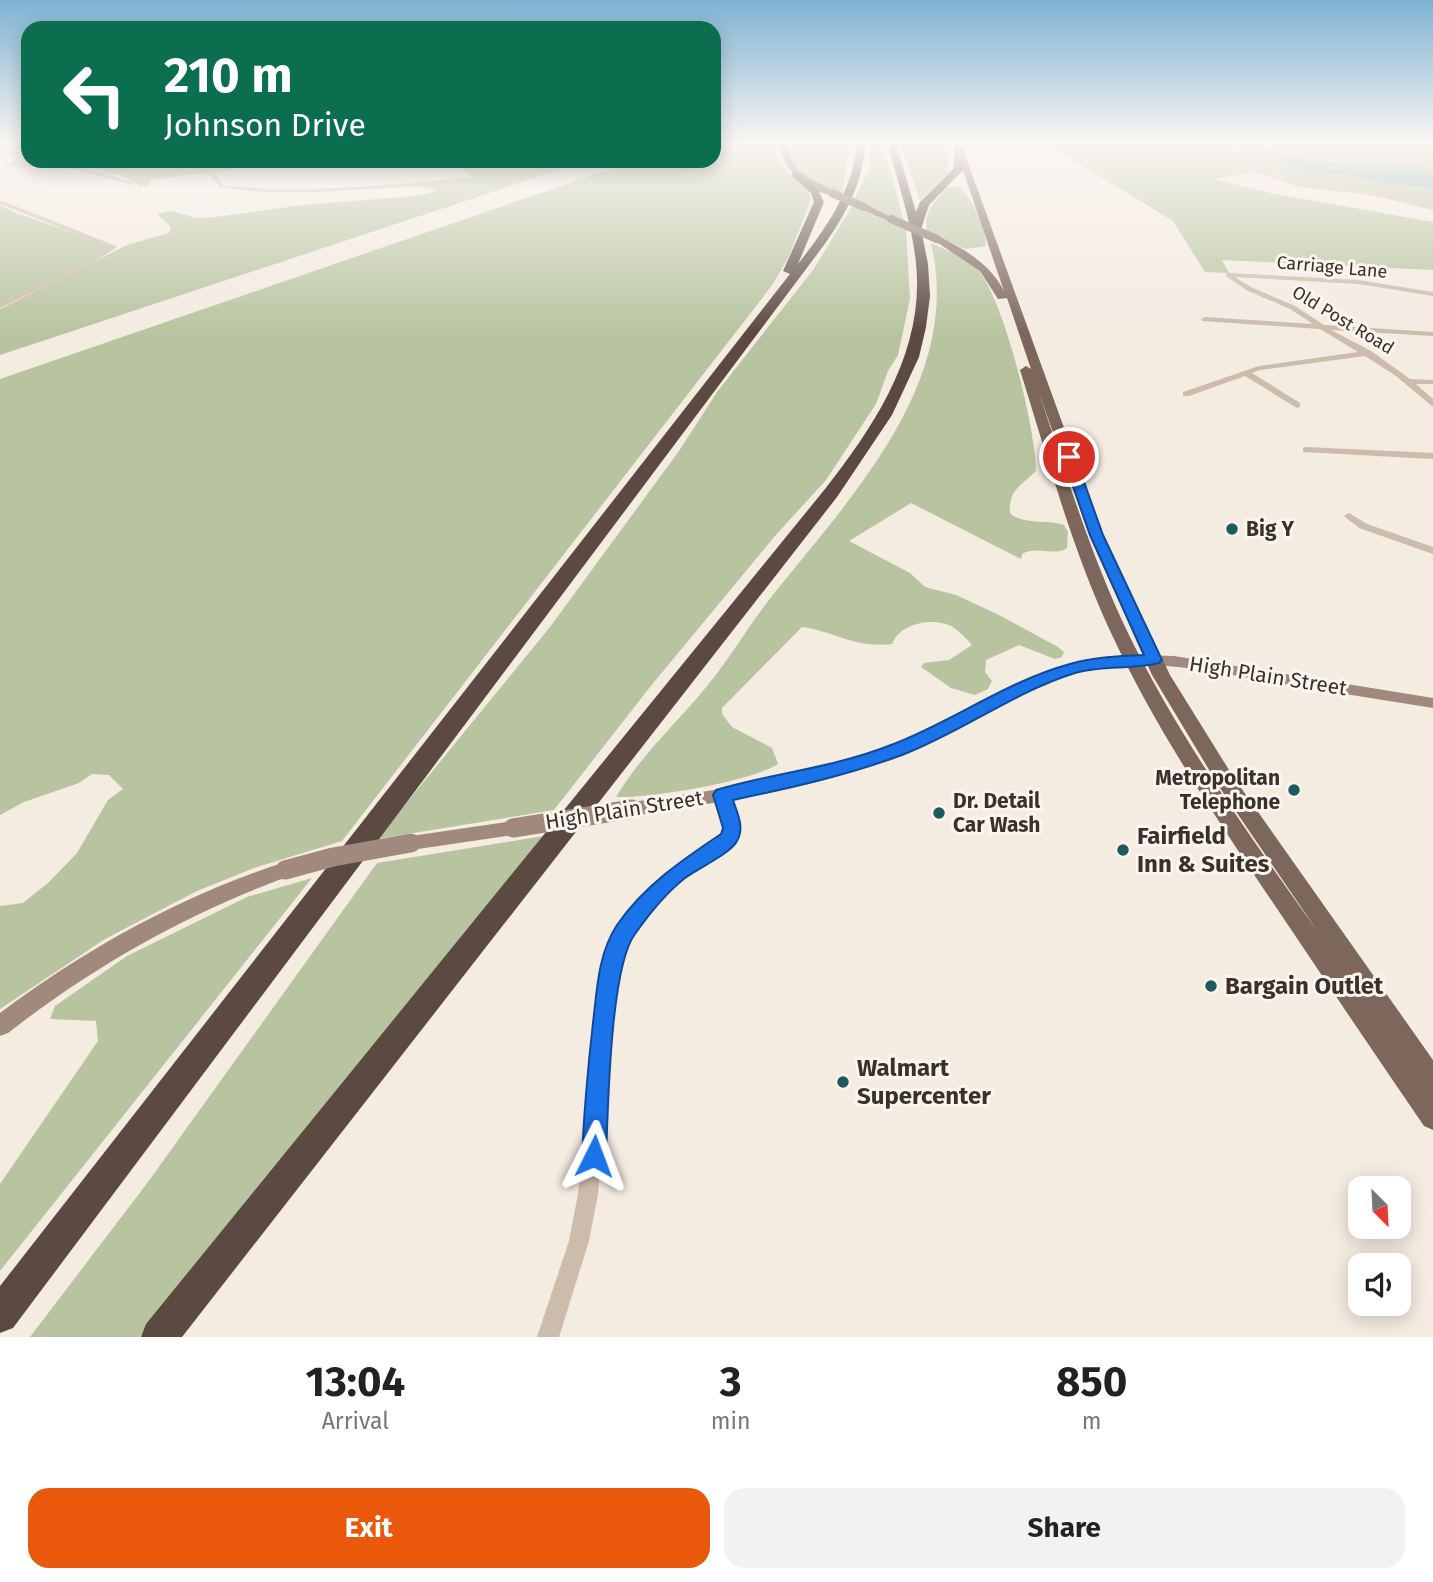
<!DOCTYPE html>
<html lang="en">
<head>
<meta charset="utf-8">
<style>
  body { margin:0; font-family:"Fira Sans",sans-serif; background:#f2f2f2; color:#222; height:100vh; display:flex; flex-direction:column; font-size:26px; white-space:nowrap }
  * { box-sizing:border-box; margin:0 }
  p { font-size:23px; color:#767676 }
  .icon { flex:none; width:38px; height:38px; fill:none; stroke:currentColor; stroke-width:2; stroke-linecap:round; stroke-linejoin:round }
  .map { position:relative; height:1337px; overflow:hidden }
  .sheet { display:flex; flex-direction:column; background:#fff; flex:1 }
  .sheet>* { flex:none }
  .guide { position:absolute; left:21px; top:21px; width:700px; height:147px; border-radius:21px; box-shadow:0 4px 18px #0003; background:#0b6e4f; color:#fff; overflow:hidden }
  .needle { width:46px; rotate:156deg }
  .buttons { position:absolute; left:1348px; top:1176px; display:grid; gap:14px }
  .buttons a { display:grid; place-items:center; width:63px; height:63px; border-radius:14px; background:#fff; box-shadow:0 4px 18px #0003; font-size:35px }
  .pin { position:absolute; display:grid; place-items:center; width:60px; height:60px; color:#fff; margin:-30px; border:4px solid #fff; border-radius:50%; box-shadow:0 2px 7px #0007 }
  .me { position:absolute; width:77px; margin:-38px; rotate:3deg; stroke-linejoin:round; filter:drop-shadow(0 0 5px #0008) }
  .turn { display:flex; align-items:center; gap:24px; height:147px; padding:0 28px; font-size:32px }
  .turn .icon { width:91px; height:91px; stroke-width:2.5 }
  .turn b { display:block; font-size:49px; line-height:60px }
  .eta { display:flex; justify-content:space-evenly; align-items:center; height:119px; text-align:center }
  .eta b { font-size:42px; font-weight:700; line-height:49px }
  .button { display:flex; gap:14px; margin-top:auto; padding:14px 28px }
  .button a { flex:1; height:80px; border-radius:21px; background:#ea580c; color:#fff; font-size:28px; font-weight:700; line-height:80px; text-align:center }
  .button a+a { background:#f2f2f2; color:#222 }
  .map>svg:first-child { display:block }
  .green { fill:#b8c4a0 }
  .water { fill:#7fb0b2 }
  .lines { fill:none; stroke-linecap:round; stroke-linejoin:round }
  .stream { stroke:#7fb0b2; stroke-width:2 }
  .minor { fill:#cdbbac; fill-rule:evenodd }
  .secondary { fill:#a18a7d; fill-rule:evenodd }
  .primary { fill:#7d675c; fill-rule:evenodd }
  .motorway { fill:#5c4a42; fill-rule:evenodd }
  .secondary-bridge { stroke:#a18a7d; stroke-width:19 }
  .primary-bridge { stroke:#7d675c; stroke-width:8 }
  .route { fill:#1a73e8; stroke:#114b97; stroke-width:2 }
  .poi-dot { fill:#1f5a5e; stroke:#fbf5ee; stroke-width:2.5 }
  .labels { text-anchor:middle; dominant-baseline:central; stroke-width:6; stroke-linejoin:round; paint-order:stroke }
  .far-street-label { font-size:18px; fill:#3b302b; stroke:#fbf5ee }
  .poi-label { font-size:21px; font-weight:bold; fill:#3b302b; stroke:#fbf5ee; text-anchor:start }
  .street-label { font-size:21px; fill:#3b302b; stroke:#fbf5ee }
  .near-poi-label { font-size:24px; font-weight:bold; fill:#3b302b; stroke:#fbf5ee; text-anchor:start }
</style>
</head>
<body>
<div class="map">
<svg width="1433" height="1337" viewBox="0 0 1433 1337">
  <rect width="100%" height="100%" fill="#f4ebe1"/>
  <g class="green">
    <path d="M0 144H28V161H270L214 173 224 186C307 194 390 185 473 177L450 161H586L0 355V309L127 245 169 233 171 227 157 214 172 211 196 218 215 217 303 205 416 196 437 191 418 186 321 192H259L220 187 210 175 204 173 149 180 150 185 140 187C118 164 42 164 10 164L13 157 0 150Z"/>
    <polygon points="714,144 776,144 778,162 809,192 811,199 789,256 773,284 342,841 254,868 197,891 105,939 0,1009 0,906 23,903 49,882 77,853 108,800 123,789 109,775 92,774 79,783 24,802 0,815 0,379 634,161 714,161"/>
    <path d="M787 144H850L842 193C818 189 788 171 787 144Z"/>
    <polygon points="870,144 883,144 904,222 854,200 870,166"/>
    <polygon points="901,144 949,144 948,173 920,200"/>
    <polygon points="1065,144 1433,144 1433,208 1384,196 1281,180 1256,172 1214,179 1270,193 1433,222 1433,270 1222,260 1229,273 1205,272 1173,221 1052,147"/>
    <path d="M947 187H958C972 195 986 231 986 246L965 249 927 232C923 212 935 202 947 187Z"/>
    <polygon points="0,205 16,213 108,245 109,248 80,266 0,303"/>
    <polygon points="853,205 906,230 910,299 898,355 888,371 876,404 826,480 775,536 650,687 554,810 377,839 550,627 679,451 717,392 813,270"/>
    <path d="M931 243C945 250 962 255 974 265 1003 292 1036 431 1036 471 1021 486 1008 490 1010 513 1022 525 1048 519 1064 525L1068 532 1067 548C1054 557 1037 545 1022 554L1021 559 911 503 849 541 910 573 925 587 956 595 999 615 1058 647 1064 652 1062 657 1055 659 1019 645 986 660 985 672 992 681 988 689 975 695 951 688 921 667 924 663 949 660 972 645C966 638 959 631 951 626 932 617 900 623 892 644 853 648 837 632 802 627L722 708V714L732 727 772 748 778 764C749 782 652 798 616 797 641 755 677 723 707 686 730 658 749 625 772 596 851 497 964 381 931 243Z"/>
    <polygon points="544,836 140,1337 30,1337 148,1182 377,863"/>
    <polygon points="312,878 0,1271 0,1184 98,1041 96,1021 50,1019 55,1006 127,956 247,897"/>
  </g>
  <polygon class="water" points="1292,156 1310,161 1415,166 1433,172 1433,188 1384,183 1341,174 1308,173 1290,166 1283,157"/>
  <g class="lines">
    <g class="stream">
      <polyline points="1212,144 1253,149"/>
      <polyline points="1264,150 1284,157"/>
    </g>
    <g class="minor">
      <polygon points="1260,144 1266,144 1266,147 1242,159 1243,164 1300,183 1371,191 1433,206 1433,210 1371,195 1299,187 1238,166 1237,157 1260,146"/>
      <polygon points="5,163 74,165 136,183 133,185 74,169 3,166"/>
      <polygon points="0,200 116,246 117,247 91,264 0,308 0,303 87,262 109,247 0,204"/>
      <polygon points="1228,273 1358,280 1433,292 1433,296 1358,284 1235,277 1251,287 1295,306 1324,325 1433,332 1433,336 1331,330 1371,351 1410,379 1433,380 1433,384 1416,384 1433,399 1433,407 1396,376 1365,356 1260,370 1252,373 1300,403 1300,407 1297,408 1245,376 1189,396 1183,396 1183,392 1259,366 1358,352 1320,329 1202,321 1201,319 1205,317 1313,324 1290,309 1246,290 1226,276 1226,274"/>
      <polygon points="1306,447 1433,453 1433,459 1303,452 1303,448"/>
      <polygon points="1349,513 1367,524 1433,547 1433,554 1359,528 1344,516"/>
      <path d="M722 790 727 791 729 795C733 809 744 827 735 841 726 855 704 863 691 872 658 894 634 928 619 964L598 1194 589 1241 559 1337H537L569 1241 578 1194 603 964 625 921 652 887 674 868 722 836 725 828 715 795 717 791Z"/>
    </g>
    <g class="secondary">
      <path d="M1136 655 1174 656 1433 698V708C1376 699 1318 690 1261 680 1207 671 1153 659 1098 668 1025 680 963 731 895 757 811 790 720 802 632 816L626 814 623 809 626 804 632 802C716 790 803 779 883 749 970 715 1038 658 1136 655Z"/>
      <polygon points="513,821 520,823 522,828 520,833 513,835 411,850 404,848 402,843 404,838 411,836"/>
      <path d="M285 862 292 865 295 870 292 875C188 913 95 965 8 1033L0 1036V1013C87 948 181 896 285 862Z"/>
    </g>
    <g class="primary">
      <path d="M779 144H787C790 172 812 180 835 191V195C810 195 782 169 779 144Z"/>
      <path d="M954 144H961L1103 535 1170 675 1234 778 1433 1060V1130L1424 1126C1369 1046 1315 965 1261 885 1207 804 1153 723 1112 635 1072 550 1048 459 1020 370L1026 366 1031 369 1007 298 998 299 980 271 932 239 940 237C966 250 991 265 1004 291ZM1038 390 1089 535 1152 675 1220 788 1318 932C1250 836 1181 741 1129 635 1091 557 1066 473 1038 390Z"/>
      <polygon points="861,205 867,205 895,219 888,221 861,209"/>
    </g>
    <g class="motorway">
      <path d="M857 144H865C863 183 846 214 824 245L13 1328 0 1333V1286L790 274 783 271 814 202 811 193 792 176V172H798L818 190 824 202 798 264C827 227 852 192 857 144Z"/>
      <path d="M888 144H896L916 212 920 202 953 169 955 148 962 150 963 170 929 205 921 229 928 264 930 296 926 327 919 357 892 415 837 497 182 1337H141L146 1324 825 489C876 424 925 350 916 263 912 223 898 184 888 144Z"/>
    </g>
    <g class="secondary-bridge">
      <polyline points="513,828 632,809"/>
      <polyline points="285,870 333,857 411,843"/>
    </g>
    <g class="primary-bridge">
      <polyline points="832,193 864,207"/>
      <polyline points="891,219 937,239"/>
    </g>
  </g>
  <linearGradient id="sky" x2="0" y2="1"><stop stop-color="#7eb2d2"/><stop offset="0.43" stop-color="#faf6f2"/><stop offset="1" stop-color="#faf6f2" stop-opacity="0"/></linearGradient>
  <rect width="1433" height="332" fill="url(#sky)"/>
  <path class="route" d="M1069 454 1075 457 1103 535 1162 660 1159 663C1132 670 1103 665 1075 673 1014 692 962 732 902 755 848 775 790 788 733 800 737 813 745 827 737 841 730 854 698 868 685 878 666 893 649 914 635 934 610 967 608 1110 606 1156L603 1165 594 1168 585 1165 582 1156C584 1112 588 1067 593 1023 597 990 598 954 617 925 644 886 682 860 721 834L723 828 713 795 716 790C773 773 833 768 891 745 952 722 1007 681 1070 664 1094 657 1119 656 1144 655L1090 535 1063 457Z"/>
  <g class="poi-dot">
    <circle cx="1232" cy="529" r="7"/>
    <circle cx="1294" cy="790" r="7"/>
    <circle cx="939" cy="813" r="7"/>
    <circle cx="1123" cy="850" r="7"/>
    <circle cx="1211" cy="986" r="7"/>
    <circle cx="843" cy="1082" r="7"/>
  </g>
  <g class="labels">
    <g class="far-street-label">
      <text transform="translate(1332 267) rotate(5)">Carriage Lane</text>
      <text transform="translate(1343 320) rotate(31)">Old Post Road</text>
    </g>
    <g class="poi-label">
      <text x="1246" y="529">Big Y</text>
      <text x="1280" y="778" text-anchor="end">Metropolitan<tspan x="1280" dy="24">Telephone</tspan></text>
      <text x="953" y="801">Dr. Detail<tspan x="953" dy="24">Car Wash</tspan></text>
    </g>
    <g class="street-label">
      <text transform="translate(1268 676) rotate(9)">High Plain Street</text>
      <text transform="translate(624 810) rotate(-9)">High Plain Street</text>
    </g>
    <g class="near-poi-label">
      <text x="1137" y="836">Fairfield<tspan x="1137" dy="28">Inn &amp; Suites</tspan></text>
      <text x="1225" y="986">Bargain Outlet</text>
      <text x="857" y="1068">Walmart<tspan x="857" dy="28">Supercenter</tspan></text>
    </g>
  </g>
</svg>
<div class="buttons">
<a><svg class="needle" viewBox="-14 -14 28 28"><path d="M0-13l5 13h-10z" fill="#e53935"/><path d="M0 13l5-13h-10z" fill="#767676"/></svg></a>
<a><svg class="icon" aria-label="sound" viewBox="0 0 24 24"><path d="M4 9h4l5-4v14l-5-4H4zM17 9q2 3 0 6"/></svg></a>
</div>
<div class="pin" style="left:1069px;top:457px;background:#d93025"><svg class="icon" aria-label="arrive" viewBox="0 0 24 24"><path d="M6 21V4h12l-3 4 3 4H6"/></svg></div>
<svg class="me" style="left:594px;top:1156px" viewBox="-20 -20 40 40"><path d="M0-17L14 15 0 8-14 15z" fill="#1a73e8" stroke="#fff" stroke-width="4"/></svg>
<div class="guide">
<div class="turn"><svg class="icon" aria-label="left" viewBox="0 0 24 24"><path d="M17 20v-9H6M10 6l-5 5 5 5"/></svg><div><b>210 m</b>Johnson Drive</div></div>
</div>
</div>
<section class="sheet">
<div class="eta">
<div><b>13:04</b><p>Arrival</p></div>
<div><b>3</b><p>min</p></div>
<div><b>850</b><p>m</p></div>
</div>
<div class="button"><a>Exit</a><a>Share</a></div>
</section>
</body>
</html>
